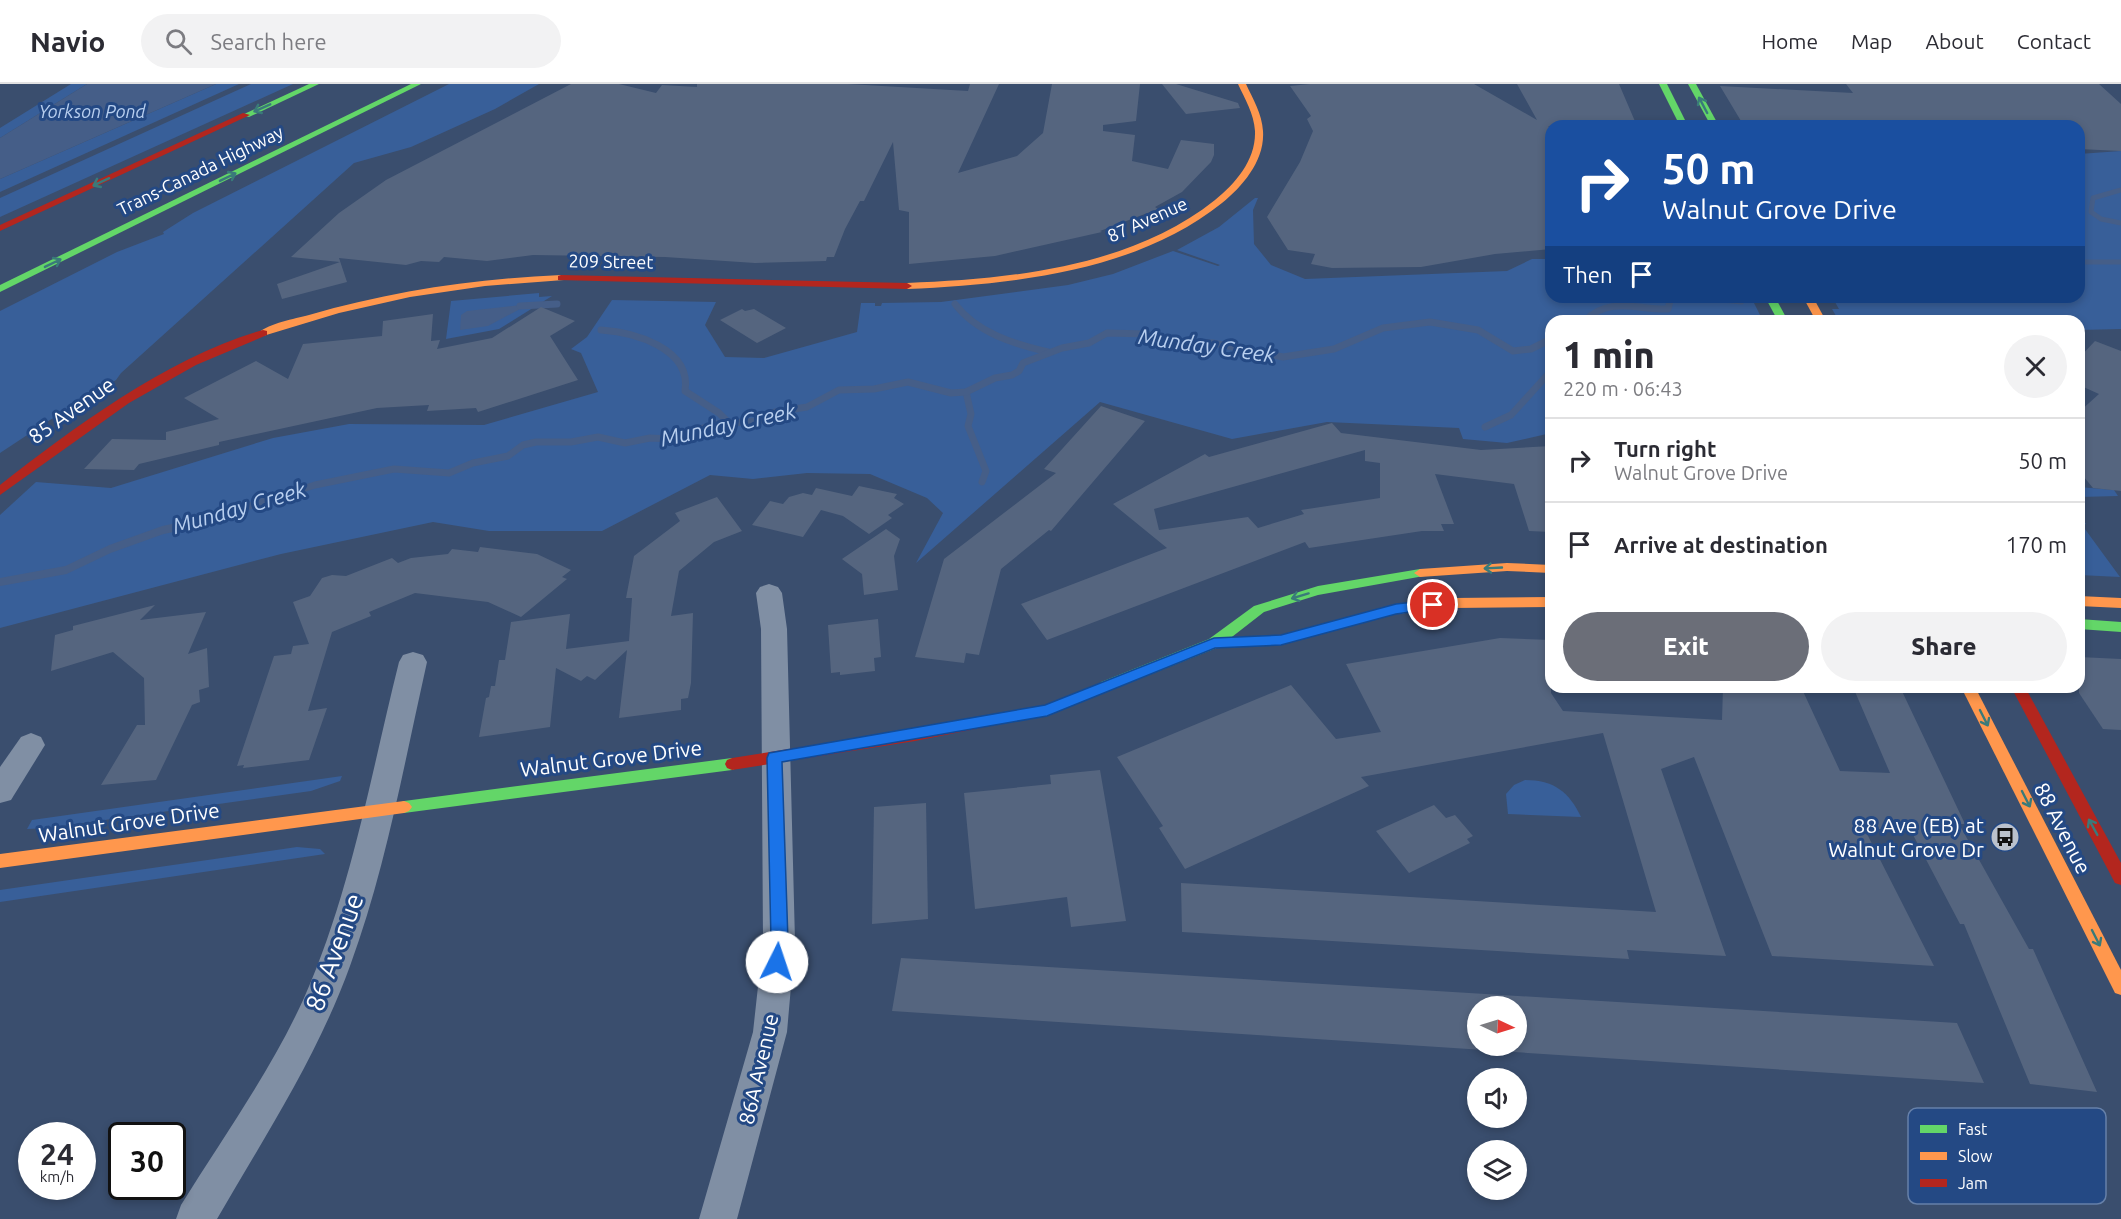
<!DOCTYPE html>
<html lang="en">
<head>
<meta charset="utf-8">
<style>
  body { margin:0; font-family:Ubuntu,sans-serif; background:#f2f2f3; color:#2b2b33; height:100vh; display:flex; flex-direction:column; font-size:22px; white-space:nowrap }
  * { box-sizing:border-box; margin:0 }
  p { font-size:20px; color:#7c7c81 }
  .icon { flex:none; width:33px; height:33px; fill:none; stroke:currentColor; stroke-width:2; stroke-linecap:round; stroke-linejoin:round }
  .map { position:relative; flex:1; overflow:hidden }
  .details { position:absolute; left:1545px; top:231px; width:540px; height:378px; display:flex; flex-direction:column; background:#fff; border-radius:18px; box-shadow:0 3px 9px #0003 }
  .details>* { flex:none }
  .top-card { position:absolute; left:1545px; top:36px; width:540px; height:183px; border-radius:18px; box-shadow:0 3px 9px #0003; background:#1a4fa0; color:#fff; overflow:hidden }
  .needle { width:39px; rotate:94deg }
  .buttons { position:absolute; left:1467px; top:912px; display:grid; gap:12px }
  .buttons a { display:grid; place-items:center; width:60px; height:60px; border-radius:50%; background:#fff; box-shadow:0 3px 9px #0003; font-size:30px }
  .speed { position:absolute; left:18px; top:1038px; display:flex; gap:12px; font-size:30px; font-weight:700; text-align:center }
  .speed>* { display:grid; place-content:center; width:78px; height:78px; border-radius:50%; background:#fff; box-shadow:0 3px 9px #0003; line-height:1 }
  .speed small { font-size:15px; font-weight:400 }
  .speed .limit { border:3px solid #111; border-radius:9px; background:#fff; color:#111 }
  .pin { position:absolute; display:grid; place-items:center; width:51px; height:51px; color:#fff; margin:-26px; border:3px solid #fff; border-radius:50%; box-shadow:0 2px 6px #0007 }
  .me { position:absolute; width:66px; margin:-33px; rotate:4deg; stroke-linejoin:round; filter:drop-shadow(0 0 4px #0008) }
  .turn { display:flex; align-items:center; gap:21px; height:126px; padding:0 18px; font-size:27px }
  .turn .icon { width:78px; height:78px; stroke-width:2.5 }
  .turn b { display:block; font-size:42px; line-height:51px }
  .then { display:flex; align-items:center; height:57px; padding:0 18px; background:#0003; gap:12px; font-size:22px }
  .round { display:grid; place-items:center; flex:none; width:63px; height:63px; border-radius:32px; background:#f2f2f3 }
  .headline { display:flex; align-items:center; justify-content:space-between; height:102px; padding:0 18px }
  h1 { font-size:36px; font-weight:800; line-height:45px }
  .primary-button { display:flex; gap:12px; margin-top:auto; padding:12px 18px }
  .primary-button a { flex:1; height:69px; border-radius:36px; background:#6b6e78; color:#fff; font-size:24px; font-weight:800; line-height:69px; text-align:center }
  .primary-button a+a { background:#f2f2f3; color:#2b2b33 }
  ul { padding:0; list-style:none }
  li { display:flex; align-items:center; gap:18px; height:84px; padding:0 18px; border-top:2px solid #e1e1e2 }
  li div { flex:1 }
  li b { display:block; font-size:22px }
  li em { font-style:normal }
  header { display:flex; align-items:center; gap:36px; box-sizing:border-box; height:84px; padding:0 30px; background:#fff; border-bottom:2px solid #e1e1e2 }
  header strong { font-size:28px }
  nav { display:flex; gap:33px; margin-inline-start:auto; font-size:21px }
  .search { width:420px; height:54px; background:#f2f2f3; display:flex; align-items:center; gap:15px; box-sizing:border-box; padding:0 21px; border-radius:33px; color:#7c7c81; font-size:22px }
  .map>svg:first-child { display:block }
  .green { fill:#385f99 }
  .water { fill:#455e88 }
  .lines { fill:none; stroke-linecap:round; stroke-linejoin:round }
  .stream-far2 { stroke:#455e88; stroke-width:5 }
  .stream-far1 { stroke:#455e88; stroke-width:7 }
  .stream { stroke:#455e88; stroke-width:8 }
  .building { fill:#55657f; fill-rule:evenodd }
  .street { fill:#808fa4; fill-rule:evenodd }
  .fast { fill:#63d668; fill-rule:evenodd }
  .slow { fill:#ff974d; fill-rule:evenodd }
  .jam { fill:#b3261e; fill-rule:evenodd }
  .oneway { stroke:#3a7a7a }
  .route { fill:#1a73e8; stroke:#114b97; stroke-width:1.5 }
  .labels { text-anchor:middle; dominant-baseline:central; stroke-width:6; stroke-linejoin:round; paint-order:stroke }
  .far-water-label { font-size:18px; font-style:italic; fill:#b8cfef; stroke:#244984 }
  .far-street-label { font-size:18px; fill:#fff; stroke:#244984 }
  .street-label { font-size:21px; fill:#fff; stroke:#244984 }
  .poi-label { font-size:21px; fill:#fff; stroke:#244984; text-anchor:end }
  .water-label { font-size:22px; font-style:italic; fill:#b8cfef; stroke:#244984 }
  .near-street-label { font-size:26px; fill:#fff; stroke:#244984 }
  .key { fill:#244984; stroke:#6680a9; stroke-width:1.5 }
  .key-label { font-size:16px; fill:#fff }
</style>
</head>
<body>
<header>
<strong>Navio</strong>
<div class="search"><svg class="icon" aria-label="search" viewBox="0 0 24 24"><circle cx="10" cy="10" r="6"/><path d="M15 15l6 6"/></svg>Search here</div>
<nav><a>Home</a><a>Map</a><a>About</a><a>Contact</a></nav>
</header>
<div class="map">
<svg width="2121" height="1135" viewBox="0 0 2121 1135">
  <rect width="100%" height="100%" fill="#3a4e6e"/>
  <g class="green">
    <polygon points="71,0 87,0 0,54 0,44"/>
    <polygon points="216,0 239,0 0,108 0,95"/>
    <polygon points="251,0 293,0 0,133 0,114"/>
    <polygon points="449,0 539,0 495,25 411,63 354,79 121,289 116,296 50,336 0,369 0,227 117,168 164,150 163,148 193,129"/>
    <polygon points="2121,67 2121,245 2079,246 2079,237 1839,237 1832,225 1839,225 1832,213 2079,213 2079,70"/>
    <polygon points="1255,114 1258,114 1253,126 1254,160 1271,181 1305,195 1507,187 1532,175 1551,175 1551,213 1751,213 1763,237 1551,237 1551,349 1507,359 1463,355 1459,344 1327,338 1232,355 1100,318 916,479 943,429 927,414 870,390 807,389 753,395 710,391 602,447 489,447 433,438 281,470 0,544 0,431 36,398 111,404 273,354 349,340 484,341 598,308 581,269 571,265 587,253 612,216 716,218 705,241 725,273 764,274 857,248 861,219 875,219 875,222 881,222 882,219 941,218 1068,201 1113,190 1173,167 1218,182 1220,181 1177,166 1219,143"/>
    <polygon points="539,209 539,213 552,212 499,245 446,255 451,217"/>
    <polygon points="2079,403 2114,406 2118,412 2079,413"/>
    <polygon points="2079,430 2086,440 2082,441 2120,493 2079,491"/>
    <polygon points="342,692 340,697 311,707 48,744 27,745 32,736"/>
    <path d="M1525 696C1554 696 1569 708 1581 733L1508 730 1506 710 1514 701Z"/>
    <polygon points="297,763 320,765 325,770 0,818 0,806"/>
  </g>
  <g class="water">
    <polygon points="87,0 216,0 0,95 0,54"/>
    <polygon points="521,221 520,225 488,242 460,246 461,231 467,227"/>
  </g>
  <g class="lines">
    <g class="stream-far2">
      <polyline points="2121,106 2093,114 2091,128 2101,135 2121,139"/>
      <polyline points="2079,178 2121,178"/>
    </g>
    <g class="stream-far1">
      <polyline points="1705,213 1741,217"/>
      <path d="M955 220C977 249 1014 260 1048 268"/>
      <polyline points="520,222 557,220"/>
      <path d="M1585 237C1608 212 1638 226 1668 225L1671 213"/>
      <path d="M601 246C633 248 692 264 685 307L719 329 730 340"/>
      <polyline points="966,308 971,330 968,342 986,387 982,398"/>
      <polyline points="1485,343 1511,331 1551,287"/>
      <polyline points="199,438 315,401 394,385 449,389 473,379 508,372 523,361 536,358 571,358 598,353 625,359 650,354 670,355 715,340 759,337 775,328 807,323 839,306 874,305 908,298 951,309 966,308 995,294 1012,291 1019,287 1023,279 1062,264 1089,259 1107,249 1147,250 1165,258 1213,259 1283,273 1334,265 1383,244 1430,238 1478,246 1513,267 1531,265 1551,255"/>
    </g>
    <polyline class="stream" points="0,498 66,486 110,465 163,446 206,437"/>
  </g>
  <g class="building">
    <polygon points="571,0 619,0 656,9 662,1 697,3 697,0 848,0 968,7 970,0 999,0 958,89 1017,72 1043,49 1052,0 1140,0 1136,37 1103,41 1103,47 1135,51 1132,77 1168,85 1181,56 1214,60 1214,71 1211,78 1182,108 1155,123 1158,125 1100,147 1102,148 995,172 909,180 909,128 899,126 893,58 864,117 860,117 845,145 834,173 827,173 826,177 755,179 665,173 533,171 487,177 444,173 439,178 421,177 406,181 339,174 347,198 282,215 277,200 340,178 291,173 339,129 386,96"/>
    <polygon points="1162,0 1176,0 1238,19 1240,24 1186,30"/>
    <polygon points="1310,0 1474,0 1537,36 1517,0 1619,0 1637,42 1548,42 1551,44 1551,165 1495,170 1421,183 1332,184 1311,180 1315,170 1288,166 1267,133 1300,78 1313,47 1307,35 1311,32 1290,2"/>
    <polygon points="1846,0 2099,0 2121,20 2121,67 2079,65 2079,42 1744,42 1720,2 1853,9"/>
    <polygon points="541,223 575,237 550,252 578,296 478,328 476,324 427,327 429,321 377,324 219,358 219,361 139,380 134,386 84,385 112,355 166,356 166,348 219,335 184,314 256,277 288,295 303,260 382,252 383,237 433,230 431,257 440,256 437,265 492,254"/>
    <polygon points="742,225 745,227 754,225 786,244 757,259 720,236"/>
    <polygon points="2095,257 2121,267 2121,407 2093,404 2079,387 2079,328 2099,310 2079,301 2079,274"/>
    <polygon points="1101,322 1145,337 1051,447 1049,446 1001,485 979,571 966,569 964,579 915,573 944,475 1056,389 1044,385"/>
    <path d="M1332 339 1341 349 1481 366 1551 362V448L1529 447 1514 400 1435 390 1454 440H1441L1444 447H1422L1309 464 1305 458 1047 556 1021 520 1167 464 1113 420 1205 370 1209 373ZM1365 366V377L1380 379V414L1301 426 1304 430 1258 444 1248 433 1159 446 1154 425Z"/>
    <polygon points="859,402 897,410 894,414 904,420 888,431 892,434 869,450 843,432 821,426 803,453 752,441 770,417 783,420 789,413 803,409 812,411 816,404 852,412"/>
    <polygon points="717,413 742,447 714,458 679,487 671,532 693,529 691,599 688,614 681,615 681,626 619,634 627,566 595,596 587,592 581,597 556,584 550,643 479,653 486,614 489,613 491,602 495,602 499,576 505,576 511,538 570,530 566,565 629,557 632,514 626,514 634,472 680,437 675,429"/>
    <polygon points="886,445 900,455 894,472 898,506 864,511 862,490 842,475"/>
    <polygon points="480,463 537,470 571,486 562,493 567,495 521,533 488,518 415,509 369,528 371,532 332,548 308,627 327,624 309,676 243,684 244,681 237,682 274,572 291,570 293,562 309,560 293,518 310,512 322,494 332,491 346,492 392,474 398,479 411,474 448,470 452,465 478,468"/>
    <polygon points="155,521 140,536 206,528 188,570 207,564 209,603 199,606 200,618 192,621 156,696 101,701 137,641 145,641 144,594 113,568 51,587 55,551 73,546 73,542"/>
    <polygon points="878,535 881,573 874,574 875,587 840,591 840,588 831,589 828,541"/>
    <polygon points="1500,554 1551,556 1551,609 1563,627 1722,636 1723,603 1801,603 1840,687 1890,689 1853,603 1900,603 1965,740 1959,740 2029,865 2033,865 2097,1008 2030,1000 1964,840 1960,840 1911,747 1864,744 1934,882 1772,872 1694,673 1661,685 1726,872 1627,866 1629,875 1182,848 1181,799 1656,828 1603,649 1361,693 1369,702 1185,785 1159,744 1163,742 1117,673 1291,601 1336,655 1381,648 1346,580"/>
    <polygon points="2079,573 2121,575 2121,646 2103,645 2079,609"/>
    <polygon points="1100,686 1126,837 1071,843 1067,813 975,825 964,709 1051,700 1050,691"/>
    <polygon points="926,719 928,835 872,840 874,723"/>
    <polygon points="1434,721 1446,734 1455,731 1473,752 1467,755 1470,759 1409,789 1376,747"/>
    <path d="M901 874 1957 939 1984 999 892 927ZM1478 922H1516V962H1478Z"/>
  </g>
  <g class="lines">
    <g class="street">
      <polygon points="769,500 778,503 782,509 787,545 795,857 787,948 737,1135 699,1135 753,948 763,857 761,545 756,509 760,503"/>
      <path d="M413 568 423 571 427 578C404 680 386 784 350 882 317 973 265 1052 217 1135H176L181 1121C223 1053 271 987 304 914 351 808 371 690 399 578L403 571Z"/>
      <polygon points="31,649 41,653 45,661 11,716 0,719 0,683 21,653"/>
    </g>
    <g class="fast">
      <polygon points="309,0 319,0 249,33 242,31"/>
      <polygon points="411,0 421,0 0,208 0,201"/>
      <polygon points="1659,0 1667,0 1688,42 1680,42"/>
      <polygon points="1688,0 1696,0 1719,42 1711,42"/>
      <polygon points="1765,213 1775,213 1788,237 1778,237"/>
      <polygon points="1420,485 1424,486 1426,489 1424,492 1318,511 1264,528 1219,563 1111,606 1101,606 1099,602 1101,598 1209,555 1254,522 1318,502"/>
      <polygon points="2079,535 2121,538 2121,548 2079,545"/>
      <polygon points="732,674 737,676 739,680 737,684 732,686 404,729 399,727 396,723 399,719 404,717"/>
    </g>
    <g class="slow">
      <path d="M1238 0H1246C1253 15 1262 30 1263 47 1265 76 1243 102 1222 119 1136 188 1013 200 907 205L902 202 907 199C1011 195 1131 183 1215 116 1236 99 1256 76 1255 47 1254 30 1245 15 1238 0Z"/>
      <path d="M561 191 564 192V196L485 202 410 213 339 229 263 252 258 249C270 239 294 235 309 231 392 207 475 195 561 191Z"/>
      <polygon points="1803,213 1813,213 1826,237 1816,237"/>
      <polygon points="1507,479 1551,481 1551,489 1507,487 1420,493 1414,489 1420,485"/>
      <polygon points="2079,512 2121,514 2121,524 2079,522"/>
      <polygon points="1551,513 1551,523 1452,524 1396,530 1281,561 1214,564 1207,559 1214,554 1281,551 1396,520 1452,514"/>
      <polygon points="1961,603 1975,603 2121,886 2121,911 2115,909"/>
      <polygon points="404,717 409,719 412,723 409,727 404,729 0,784 0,770"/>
    </g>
    <g class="jam">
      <polygon points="243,29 250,31 0,147 0,141"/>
      <polygon points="561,191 907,199 912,202 907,205 558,196 558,192"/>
      <path d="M263 246 267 247V251L196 281 129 319 0 411V401C74 343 172 271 263 246Z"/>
      <polygon points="1106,597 1111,598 1113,602 1111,606 1046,631 915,657 732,686 727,684 725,680 727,676 732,674 915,645 1044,621"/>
      <polygon points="2011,603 2025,603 2121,779 2121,801 2115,799"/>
    </g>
  </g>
  <defs><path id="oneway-shaft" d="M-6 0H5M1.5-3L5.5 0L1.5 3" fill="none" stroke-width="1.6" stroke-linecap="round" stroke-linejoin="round" transform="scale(1.5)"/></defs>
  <g class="oneway">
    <use href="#oneway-shaft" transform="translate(1703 21) rotate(-118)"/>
    <use href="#oneway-shaft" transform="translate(262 24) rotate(156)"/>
    <use href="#oneway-shaft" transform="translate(228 93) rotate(-26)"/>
    <use href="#oneway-shaft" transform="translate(101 98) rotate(155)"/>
    <use href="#oneway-shaft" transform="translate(53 179) rotate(-26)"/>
    <use href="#oneway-shaft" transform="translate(1493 484) rotate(177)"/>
    <use href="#oneway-shaft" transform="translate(1300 512) rotate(163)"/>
    <use href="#oneway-shaft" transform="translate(1984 634) rotate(63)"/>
    <use href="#oneway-shaft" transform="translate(2026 715) rotate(63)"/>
    <use href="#oneway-shaft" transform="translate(2093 743) rotate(-119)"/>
    <use href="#oneway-shaft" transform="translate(2096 854) rotate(63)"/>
  </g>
  <polygon class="route" points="1433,516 1438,517 1438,524 1396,530 1281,561 1215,564 1047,632 782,678 788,857 783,883 777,885 771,883 769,878 771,857 767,674 769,669 1045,621 1214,554 1281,551 1396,520"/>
  <defs>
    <g id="bus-disc" transform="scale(1.5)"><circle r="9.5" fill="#bac1cc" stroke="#244984"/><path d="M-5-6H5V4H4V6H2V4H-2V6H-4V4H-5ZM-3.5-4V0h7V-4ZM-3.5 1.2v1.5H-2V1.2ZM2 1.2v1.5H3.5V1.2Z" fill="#111"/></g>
  </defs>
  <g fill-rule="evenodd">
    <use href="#bus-disc" x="2005" y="753"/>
  </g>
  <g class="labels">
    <g class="far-water-label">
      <text x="92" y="27">Yorkson Pond</text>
    </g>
    <g class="far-street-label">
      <text transform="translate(200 86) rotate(-26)">Trans-Canada Highway</text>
      <text transform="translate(1147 135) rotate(-24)">87 Avenue</text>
      <text transform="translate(611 177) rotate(1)">209 Street</text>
    </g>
    <g class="street-label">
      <text transform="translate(71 326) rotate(-35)">85 Avenue</text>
      <text transform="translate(611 674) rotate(-7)">Walnut Grove Drive</text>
      <text transform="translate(129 738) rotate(-8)">Walnut Grove Drive</text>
      <text transform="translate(2063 744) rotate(63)">88 Avenue</text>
      <text transform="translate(758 985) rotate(-77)">86A Avenue</text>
    </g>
    <g class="poi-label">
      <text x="1984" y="741">88 Ave (EB) at<tspan x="1984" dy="24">Walnut Grove Dr</tspan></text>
    </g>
    <g class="water-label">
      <text transform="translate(1207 261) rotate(8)">Munday Creek</text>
      <text transform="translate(728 340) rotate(-12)">Munday Creek</text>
      <text transform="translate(239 423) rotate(-16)">Munday Creek</text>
    </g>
    <g class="near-street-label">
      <text transform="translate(334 868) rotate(-70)">86 Avenue</text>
    </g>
  </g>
  <rect x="1908" y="1024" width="198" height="96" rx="9" class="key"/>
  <rect x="1920" y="1041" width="27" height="8" fill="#63d668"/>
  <rect x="1920" y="1068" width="27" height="8" fill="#ff974d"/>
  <rect x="1920" y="1095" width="27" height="8" fill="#b3261e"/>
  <g class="key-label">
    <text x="1958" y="1051">Fast</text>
    <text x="1958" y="1078">Slow</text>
    <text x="1958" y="1105">Jam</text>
  </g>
</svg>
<div class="buttons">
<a><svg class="needle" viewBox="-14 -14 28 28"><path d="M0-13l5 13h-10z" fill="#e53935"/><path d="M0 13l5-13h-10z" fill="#7c7c81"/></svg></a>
<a><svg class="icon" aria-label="sound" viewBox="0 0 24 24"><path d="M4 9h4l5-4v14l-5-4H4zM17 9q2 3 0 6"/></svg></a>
<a><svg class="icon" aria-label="layers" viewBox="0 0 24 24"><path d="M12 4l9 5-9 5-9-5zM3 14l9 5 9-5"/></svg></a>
</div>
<div class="speed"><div>24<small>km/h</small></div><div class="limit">30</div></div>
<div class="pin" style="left:1433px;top:521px;background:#d93025"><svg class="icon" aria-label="arrive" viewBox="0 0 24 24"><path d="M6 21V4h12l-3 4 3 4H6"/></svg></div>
<svg class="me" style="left:777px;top:878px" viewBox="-20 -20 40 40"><circle r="19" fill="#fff"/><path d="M0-13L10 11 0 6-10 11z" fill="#1a73e8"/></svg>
<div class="top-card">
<div class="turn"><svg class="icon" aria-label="right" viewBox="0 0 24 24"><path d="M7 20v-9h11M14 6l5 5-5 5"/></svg><div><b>50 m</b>Walnut Grove Drive</div></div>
<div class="then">Then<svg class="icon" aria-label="arrive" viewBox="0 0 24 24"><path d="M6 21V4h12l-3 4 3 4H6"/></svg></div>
</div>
<section class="details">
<div class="headline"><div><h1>1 min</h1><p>220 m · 06:43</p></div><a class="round"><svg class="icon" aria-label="close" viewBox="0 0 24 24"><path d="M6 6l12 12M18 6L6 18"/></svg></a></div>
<ul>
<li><svg class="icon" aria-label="right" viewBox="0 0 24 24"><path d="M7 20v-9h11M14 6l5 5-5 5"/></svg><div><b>Turn right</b><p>Walnut Grove Drive</p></div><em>50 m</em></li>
<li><svg class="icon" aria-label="arrive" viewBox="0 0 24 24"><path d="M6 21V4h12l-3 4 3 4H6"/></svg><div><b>Arrive at destination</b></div><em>170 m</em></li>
</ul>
<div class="primary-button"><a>Exit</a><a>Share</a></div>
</section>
</div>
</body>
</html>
